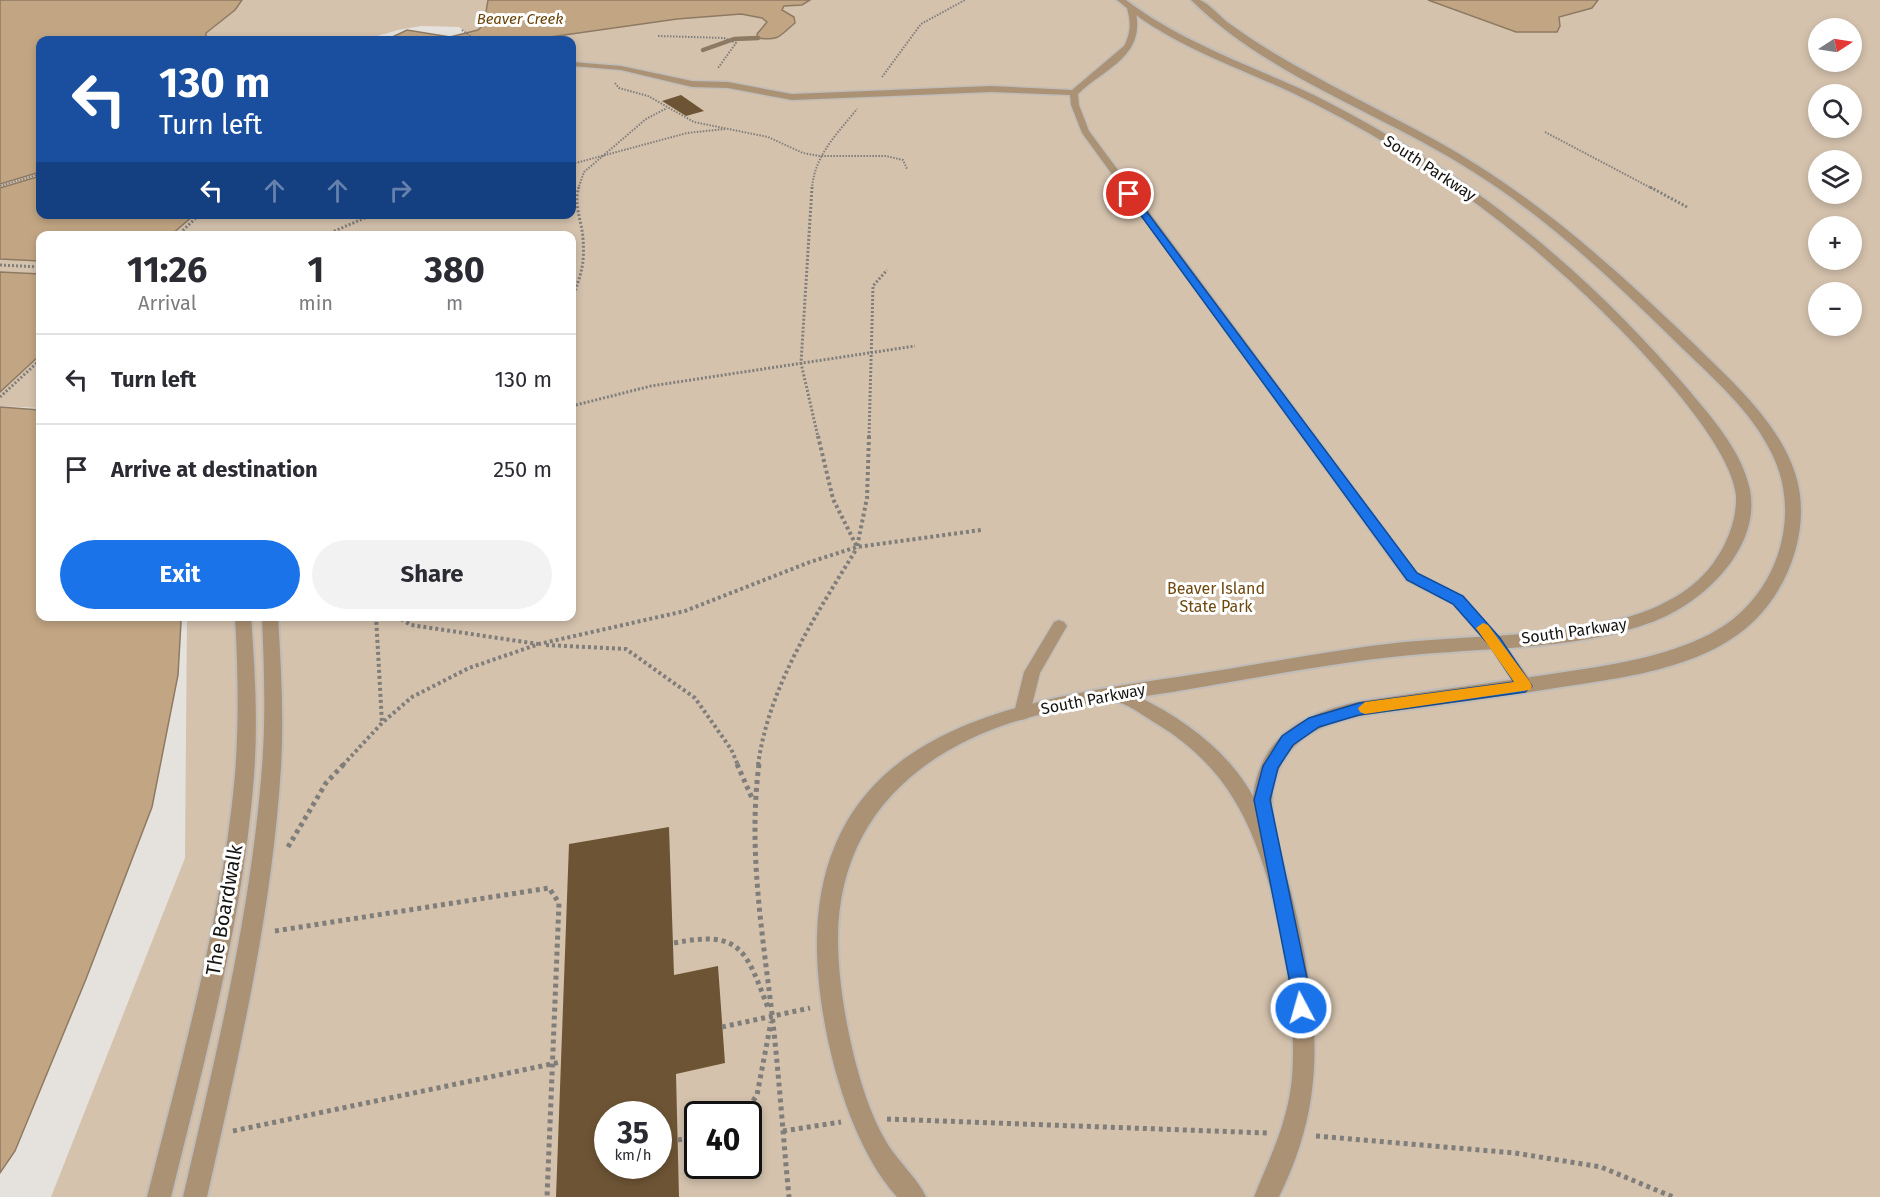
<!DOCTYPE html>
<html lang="en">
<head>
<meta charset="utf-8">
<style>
  body { margin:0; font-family:"Fira Sans",sans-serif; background:#f2f2f3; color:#2b2b33; height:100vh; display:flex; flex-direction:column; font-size:22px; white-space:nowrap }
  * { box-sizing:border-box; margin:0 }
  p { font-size:20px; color:#7c7c81 }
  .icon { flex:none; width:33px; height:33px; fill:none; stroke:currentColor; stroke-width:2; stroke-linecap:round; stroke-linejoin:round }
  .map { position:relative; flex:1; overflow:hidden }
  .details { position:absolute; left:36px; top:231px; width:540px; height:390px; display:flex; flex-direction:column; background:#fff; border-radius:12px; box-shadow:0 3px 9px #0003 }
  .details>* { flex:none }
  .hud { position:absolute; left:36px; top:36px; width:540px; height:183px; border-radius:12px; box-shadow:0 3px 9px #0003; background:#1a4fa0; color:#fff; overflow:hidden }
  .needle { width:39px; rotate:78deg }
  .buttons { position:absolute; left:1808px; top:18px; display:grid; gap:12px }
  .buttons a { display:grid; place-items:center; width:54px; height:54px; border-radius:50%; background:#fff; box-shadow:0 3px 9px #0003; font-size:30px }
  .speed { position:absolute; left:594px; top:1101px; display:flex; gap:12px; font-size:30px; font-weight:700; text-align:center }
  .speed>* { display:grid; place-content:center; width:78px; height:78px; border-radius:50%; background:#fff; box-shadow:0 3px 9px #0003; line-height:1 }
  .speed small { font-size:15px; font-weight:400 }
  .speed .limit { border:3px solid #111; border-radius:9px; background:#fff; color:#111 }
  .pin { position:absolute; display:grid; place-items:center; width:51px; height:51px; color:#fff; margin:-26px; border:3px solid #fff; border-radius:50%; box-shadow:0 2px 6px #0007 }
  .me { position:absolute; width:66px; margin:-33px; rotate:354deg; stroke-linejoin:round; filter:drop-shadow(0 0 4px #0008) }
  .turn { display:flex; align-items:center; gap:21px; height:126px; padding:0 24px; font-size:27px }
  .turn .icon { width:78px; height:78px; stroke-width:2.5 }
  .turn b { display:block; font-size:42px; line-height:51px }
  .lanes { display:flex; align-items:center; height:57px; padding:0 24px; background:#0003; justify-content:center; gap:30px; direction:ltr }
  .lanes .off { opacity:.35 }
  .eta { display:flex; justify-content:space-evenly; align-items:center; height:102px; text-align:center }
  .eta b { font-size:36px; font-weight:700; line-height:42px }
  .cta { display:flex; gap:12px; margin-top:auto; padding:12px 24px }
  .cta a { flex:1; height:69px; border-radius:36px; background:#1a73e8; color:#fff; font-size:24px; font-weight:700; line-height:69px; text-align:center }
  .cta a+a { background:#f2f2f3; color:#2b2b33 }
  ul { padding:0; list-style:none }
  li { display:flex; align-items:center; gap:18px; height:90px; padding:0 24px; border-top:2px solid #e1e1e2 }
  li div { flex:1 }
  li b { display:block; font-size:22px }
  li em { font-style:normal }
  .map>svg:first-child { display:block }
  .green { fill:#d4c2ad; fill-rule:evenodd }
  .water { fill:#c2a684; stroke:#8e7a62; stroke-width:1.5 }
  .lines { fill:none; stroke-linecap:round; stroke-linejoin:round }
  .stream { stroke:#8e7a62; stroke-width:4.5 }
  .building { fill:#6d5435; fill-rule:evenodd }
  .service-casing { stroke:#c0bcb8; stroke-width:3 }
  .pedestrian-casing { stroke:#c0bcb8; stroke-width:4 }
  .tertiary-casing { stroke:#c0bcb8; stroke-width:4 }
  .path-far3 { stroke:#807e7b; stroke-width:2; stroke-dasharray:1.5 1.5; stroke-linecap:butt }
  .path-far2 { stroke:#807e7b; stroke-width:3; stroke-dasharray:2 2; stroke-linecap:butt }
  .path-far1 { stroke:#807e7b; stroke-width:4; stroke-dasharray:3 3; stroke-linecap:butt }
  .path { stroke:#807e7b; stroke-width:5; stroke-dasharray:4 4; stroke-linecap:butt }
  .service { fill:#ac9274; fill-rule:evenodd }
  .pedestrian { fill:#ac9274; fill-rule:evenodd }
  .tertiary { fill:#ac9274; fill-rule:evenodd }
  .route { fill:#1a73e8; stroke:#114b97; stroke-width:1.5 }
  .slow { fill:#f59e0b }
  .labels { text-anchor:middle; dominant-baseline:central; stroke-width:6; stroke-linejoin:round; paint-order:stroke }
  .far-water-label { font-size:15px; font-style:italic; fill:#6b4509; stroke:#fff }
  .street-label { font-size:16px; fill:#151412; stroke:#fff }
  .park-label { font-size:16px; fill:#6e480e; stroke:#fff }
  .near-street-label { font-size:20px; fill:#151412; stroke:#fff }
</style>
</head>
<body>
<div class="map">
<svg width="1880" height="1197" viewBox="0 0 1880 1197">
  <rect width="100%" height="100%" fill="#e5e1dd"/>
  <path class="green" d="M242 0H1880V1197H51L185 858 187 617 572 616V236H40V408L0 406V182L40 170V214H572V40H449L470 35 459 27 421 26 398 30 363 40H206V33L235 10ZM1818 28H1851V62H1818ZM1818 94H1851V128H1818ZM1818 160H1851V194H1818ZM1818 226H1851V260H1818ZM1818 292H1851V326H1818ZM608 1114H658V1166H608ZM698 1114H748V1166H698Z"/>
  <g class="water">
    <polygon points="0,0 242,0 235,10 206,33 206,40 40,40 40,172 0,184"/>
    <path d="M488 0H810L802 5 784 6 782 10 794 17 795 23C779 36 780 41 758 38L757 34 767 22 762 18 741 14 677 19 529 40 490 37 474 40H386L407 30 450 37 478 30 484 24Z"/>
    <polygon points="1428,0 1598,0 1592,8 1559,17 1560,26 1557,32 1516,32"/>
    <polygon points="40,176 40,214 194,215 171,235 40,236 40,261 0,259 0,188"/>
    <polygon points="0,272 40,274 40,355 0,392"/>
    <polygon points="0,407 40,410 40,616 179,616 181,622 178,675 152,807 86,979 15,1151 0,1173"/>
  </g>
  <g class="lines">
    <polyline class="stream" points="703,50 734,39 758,38"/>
  </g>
  <g class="building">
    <polygon points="681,95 704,111 686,116 662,101"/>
    <path d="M669 827 674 975 718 966 725 1063 676 1074 679 1197H556L569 844ZM608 1114H658V1166H608Z"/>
  </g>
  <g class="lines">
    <g class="service-casing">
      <g id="service">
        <path d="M1131 6 1135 8C1147 56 1108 66 1078 94L1079 105 1089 131 1417 573 1463 596 1500 638 1531 681 1533 686 1531 691 1525 693 1519 691 1490 646 1453 604 1407 581 1082 133 1071 105 1070 95 991 92 792 100 728 88 692 87 621 70 572 66V62L621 66 692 81 728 82 792 94 991 86 1072 90 1124 46C1131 32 1131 23 1127 8Z"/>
        <polygon points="1059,620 1064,622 1067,626 1040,673 1030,713 1028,718 1022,720 1016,718 1014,713 1024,672 1054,622"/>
      </g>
    </g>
    <g class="pedestrian-casing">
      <g id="pedestrian">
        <path d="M235 616H251C255 670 258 723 254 776 243 919 205 1059 171 1197H147C182 1059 222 918 235 775 239 722 238 669 235 616Z"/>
        <path d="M262 616H278C281 667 284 717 281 767 272 912 239 1055 207 1197H183C216 1055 251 913 262 767 266 717 264 667 262 616Z"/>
      </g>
    </g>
    <g class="tertiary-casing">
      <path id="tertiary" d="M1117 0H1126C1179 40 1241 62 1301 89 1342 108 1382 131 1420 155 1521 218 1610 298 1687 388 1712 418 1742 451 1750 490 1761 548 1704 602 1655 621 1576 651 1485 647 1401 656 1313 665 1227 684 1139 697 1184 719 1228 751 1253 796 1261 733 1307 712 1362 701 1428 691 1493 683 1558 673 1610 665 1663 658 1710 634 1775 601 1804 519 1772 454 1752 412 1715 380 1683 349 1617 284 1550 220 1472 171 1381 113 1269 77 1191 0 1194 0 1197 0 1200 0 1210 4 1221 18 1230 24 1256 43 1283 59 1311 74 1366 105 1424 131 1477 165 1555 214 1624 277 1690 340 1729 379 1777 419 1795 473 1812 524 1791 585 1754 621 1702 671 1617 678 1549 689 1505 696 1461 702 1418 708 1390 712 1360 714 1333 723 1312 730 1293 743 1282 763 1260 804 1280 850 1291 892 1298 919 1304 947 1308 975 1321 1057 1316 1122 1279 1197H1254C1270 1157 1288 1122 1292 1078 1298 997 1276 866 1233 798 1215 768 1187 742 1157 724 1145 717 1126 702 1112 701 1096 699 1054 711 1038 715 924 744 838 815 838 940 838 996 856 1087 883 1136 894 1158 918 1178 926 1197H897C844 1139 815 1014 817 936 823 726 1021 700 1184 676 1258 665 1330 650 1404 642 1477 635 1554 637 1625 618 1660 608 1696 590 1716 559 1728 542 1737 517 1736 496 1731 435 1607 313 1560 272 1486 205 1402 148 1313 103 1247 69 1173 49 1117 0Z"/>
    </g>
    <g class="path-far3">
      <polyline points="462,30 476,40"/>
      <polyline points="658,36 724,38 736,43 718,68"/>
      <polyline points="882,77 921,24 965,0"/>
      <polyline points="615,83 619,88 648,96 694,122 768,137 803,153 820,156 886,156 903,160 907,169"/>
      <polyline points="1545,132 1653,189"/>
      <polyline points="572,164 687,133 725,129"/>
      <polyline points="0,186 40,174"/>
      <polyline points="578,189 584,172 646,119 667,108"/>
      <path d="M812 189C814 156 837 134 857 109"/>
    </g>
    <g class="path-far2">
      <polyline points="812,187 801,363 818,437"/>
      <polyline points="1650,187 1687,207"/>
      <polyline points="177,236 200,214"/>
      <polyline points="323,236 374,214"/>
      <polyline points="0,265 40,267"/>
      <path d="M572 298C581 276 585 263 583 239 582 221 573 204 579 187"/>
      <polyline points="0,397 40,360"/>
      <polyline points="572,406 651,386 915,346"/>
      <polyline points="869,437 873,286 887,270"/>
    </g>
    <g class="path-far1">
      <polyline points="869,436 867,498 857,547 981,530"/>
      <polyline points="376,616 382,723"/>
      <polyline points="396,616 411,625 538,644"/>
      <polyline points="546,645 626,649 695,698 731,749 738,765"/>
      <polyline points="343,765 382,723 412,697 469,668 539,644 685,611 810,562 857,547 833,499 818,436"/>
      <path d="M758 765C769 685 816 615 857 548"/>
    </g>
    <g class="path">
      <polyline points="737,764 752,798"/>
      <path d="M759 764C748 848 762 930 772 1014 779 1075 783 1136 789 1197"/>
      <polyline points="288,847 326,783 344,764"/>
      <polyline points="275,931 549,888 559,903 547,1197"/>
      <path d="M674 943C743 929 746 952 769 1010"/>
      <polyline points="722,1027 810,1008"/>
      <polyline points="744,1114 757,1095 771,1022"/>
      <polyline points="887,1119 1267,1133"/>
      <polyline points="233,1131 561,1062"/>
      <polyline points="783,1131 841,1122"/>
      <polyline points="1316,1136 1515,1153 1601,1167 1673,1197"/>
      <polyline points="678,1140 698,1136"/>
    </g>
    <use href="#service" class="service"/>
    <use href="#pedestrian" class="pedestrian"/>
    <use href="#tertiary" class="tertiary"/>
  </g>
  <polygon class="route" points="1126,192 1132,192 1417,573 1463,596 1500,638 1532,686 1525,692 1359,715 1319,727 1293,745 1278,768 1270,800 1309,988 1310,1008 1308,1014 1301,1017 1295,1014 1291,988 1254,800 1263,766 1282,736 1309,718 1359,703 1514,682 1490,646 1453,604 1407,580 1126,195"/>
  <polygon class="slow" points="1483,623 1488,625 1530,682 1532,686 1530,690 1365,714 1360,712 1358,708 1365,702 1514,682 1476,628"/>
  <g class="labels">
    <g class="far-water-label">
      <text x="520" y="19">Beaver Creek</text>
    </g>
    <g class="street-label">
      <text transform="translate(1430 168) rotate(33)">South Parkway</text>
      <text transform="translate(1574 631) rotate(-8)">South Parkway</text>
      <text transform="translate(1093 699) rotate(-11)">South Parkway</text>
    </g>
    <g class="park-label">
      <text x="1216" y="588">Beaver Island<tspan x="1216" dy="18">State Park</tspan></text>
    </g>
    <g class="near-street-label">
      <text transform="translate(224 910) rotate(-80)">The Boardwalk</text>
    </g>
  </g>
</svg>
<div class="buttons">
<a><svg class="needle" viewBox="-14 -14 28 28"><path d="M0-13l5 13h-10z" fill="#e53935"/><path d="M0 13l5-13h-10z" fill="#7c7c81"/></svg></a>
<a><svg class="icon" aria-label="search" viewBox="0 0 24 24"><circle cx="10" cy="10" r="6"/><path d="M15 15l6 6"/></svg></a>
<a><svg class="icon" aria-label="layers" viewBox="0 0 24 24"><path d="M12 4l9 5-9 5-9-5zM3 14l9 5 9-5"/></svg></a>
<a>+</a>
<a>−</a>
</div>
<div class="speed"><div>35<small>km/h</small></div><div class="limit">40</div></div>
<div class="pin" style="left:1129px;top:194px;background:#d93025"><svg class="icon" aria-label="arrive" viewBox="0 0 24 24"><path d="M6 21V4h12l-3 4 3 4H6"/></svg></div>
<svg class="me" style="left:1301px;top:1008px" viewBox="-20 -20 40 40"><circle r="17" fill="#1a73e8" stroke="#fff" stroke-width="3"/><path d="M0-11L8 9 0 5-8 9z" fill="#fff"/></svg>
<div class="hud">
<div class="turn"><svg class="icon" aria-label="left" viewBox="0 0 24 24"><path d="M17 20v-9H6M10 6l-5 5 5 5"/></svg><div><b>130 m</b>Turn left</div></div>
<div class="lanes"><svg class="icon" aria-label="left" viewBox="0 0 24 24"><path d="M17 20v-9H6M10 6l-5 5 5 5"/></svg><svg class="icon off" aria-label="ahead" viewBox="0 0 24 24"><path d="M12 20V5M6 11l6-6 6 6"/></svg><svg class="icon off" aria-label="ahead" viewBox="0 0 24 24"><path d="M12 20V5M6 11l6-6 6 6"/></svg><svg class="icon off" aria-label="right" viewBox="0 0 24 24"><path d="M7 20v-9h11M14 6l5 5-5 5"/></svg></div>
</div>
<section class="details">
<div class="eta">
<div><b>11:26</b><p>Arrival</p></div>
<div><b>1</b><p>min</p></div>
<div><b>380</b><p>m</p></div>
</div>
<ul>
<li><svg class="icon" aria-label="left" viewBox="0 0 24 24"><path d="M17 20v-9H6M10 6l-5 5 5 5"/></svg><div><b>Turn left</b></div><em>130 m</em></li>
<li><svg class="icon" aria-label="arrive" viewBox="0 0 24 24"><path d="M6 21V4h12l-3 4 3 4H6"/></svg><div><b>Arrive at destination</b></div><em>250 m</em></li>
</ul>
<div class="cta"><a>Exit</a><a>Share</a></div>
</section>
</div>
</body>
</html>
